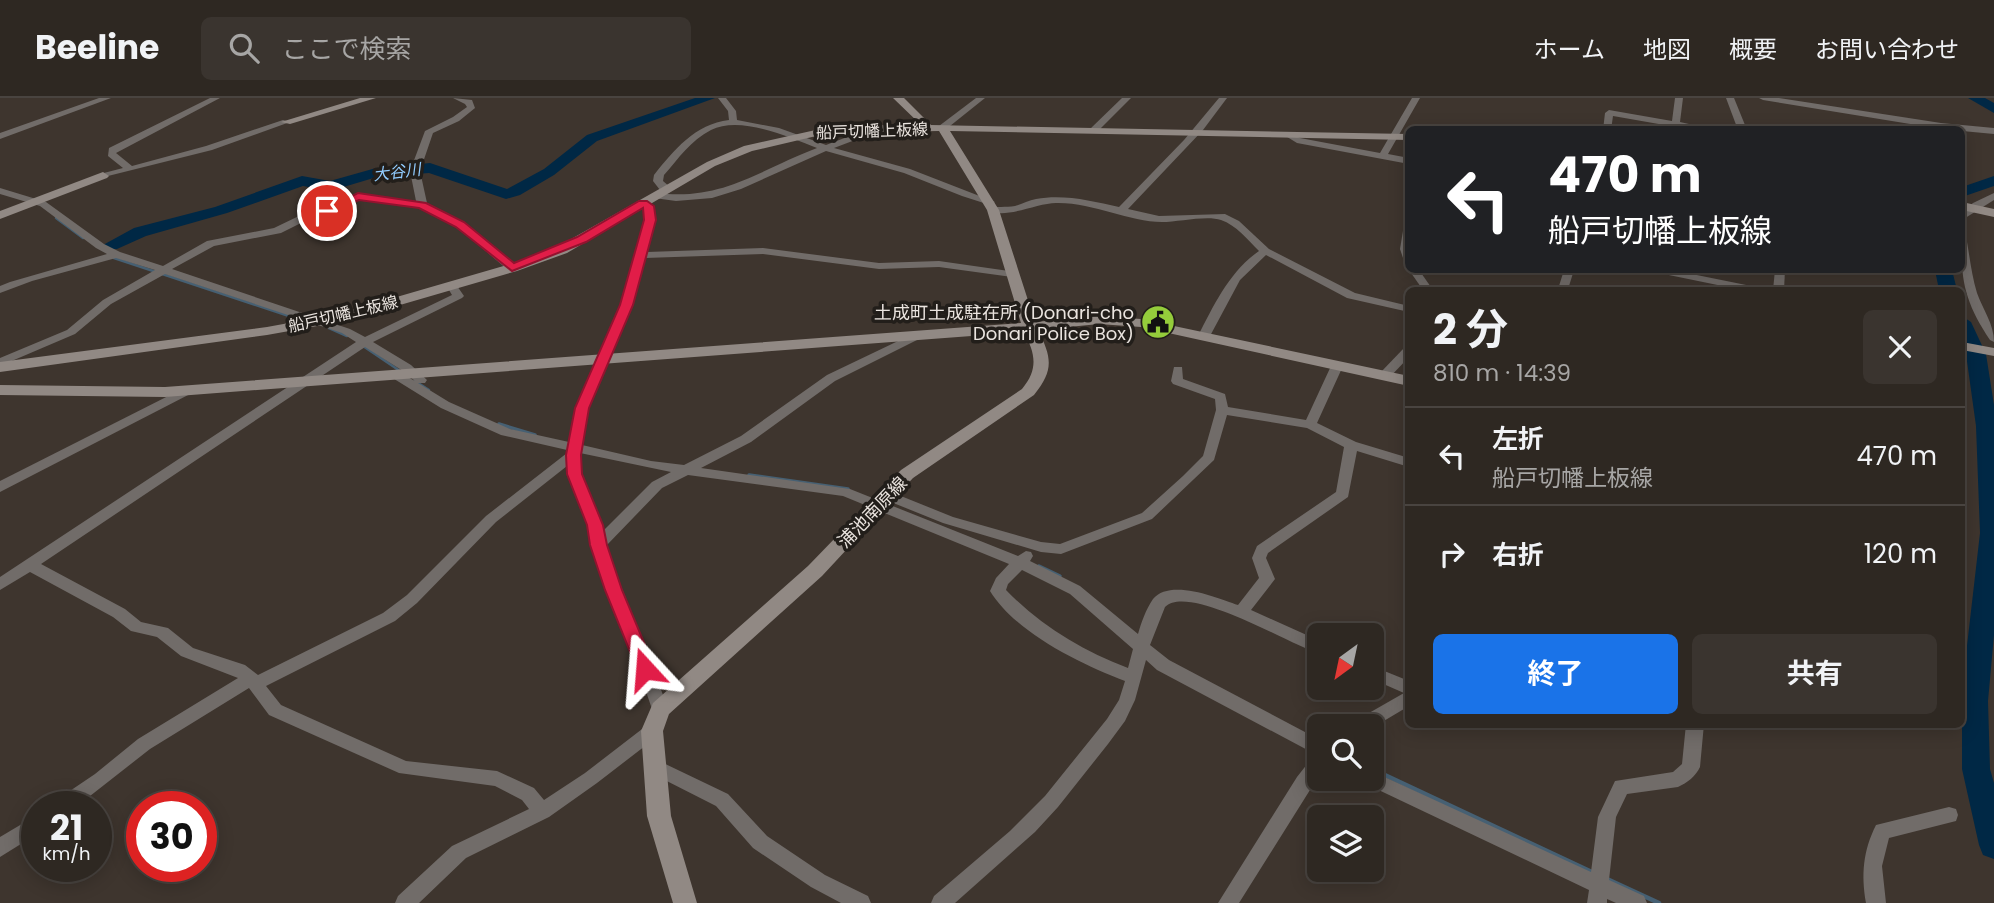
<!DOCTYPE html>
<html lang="ja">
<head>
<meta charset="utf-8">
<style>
  body { margin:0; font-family:Poppins,"Noto Sans JP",sans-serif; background:#3a342f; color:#f1f3f6; height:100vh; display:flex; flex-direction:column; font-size:26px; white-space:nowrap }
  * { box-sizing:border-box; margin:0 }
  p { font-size:23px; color:#a7a6a5 }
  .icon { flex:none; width:38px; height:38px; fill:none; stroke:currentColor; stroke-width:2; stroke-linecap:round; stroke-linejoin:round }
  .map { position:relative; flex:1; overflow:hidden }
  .sheet { position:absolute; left:1405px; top:189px; width:560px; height:441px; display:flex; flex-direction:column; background:#2e2822; border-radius:10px; box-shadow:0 4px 18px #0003,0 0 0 2px #494440 }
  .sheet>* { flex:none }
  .top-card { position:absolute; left:1405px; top:28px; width:560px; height:147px; border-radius:10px; box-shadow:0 4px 18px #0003,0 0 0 2px #494440; background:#202124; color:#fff; overflow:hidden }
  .needle { width:46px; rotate:213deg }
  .controls { position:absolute; left:1307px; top:525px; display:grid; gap:14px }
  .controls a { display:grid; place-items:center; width:77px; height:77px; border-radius:10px; background:#2e2822; box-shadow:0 4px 18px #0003,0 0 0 2px #494440; font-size:35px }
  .speed { position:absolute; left:21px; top:693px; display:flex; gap:14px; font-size:35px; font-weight:700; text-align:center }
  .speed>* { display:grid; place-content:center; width:91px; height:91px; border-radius:50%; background:#2e2822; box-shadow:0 4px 18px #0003,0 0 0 2px #494440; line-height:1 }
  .speed small { font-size:18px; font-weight:400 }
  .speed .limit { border:10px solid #d22; background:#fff; color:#111 }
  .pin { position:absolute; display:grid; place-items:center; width:60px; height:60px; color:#fff; margin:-30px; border:4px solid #fff; border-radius:50%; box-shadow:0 2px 7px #0007 }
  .me { position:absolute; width:77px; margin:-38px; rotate:341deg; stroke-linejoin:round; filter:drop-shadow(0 0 5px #0008) }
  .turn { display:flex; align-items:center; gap:24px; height:147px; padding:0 28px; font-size:32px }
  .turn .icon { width:91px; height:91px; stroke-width:2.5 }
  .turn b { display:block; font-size:49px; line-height:60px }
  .round { display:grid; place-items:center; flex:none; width:74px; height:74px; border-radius:10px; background:#3a342f }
  .head { display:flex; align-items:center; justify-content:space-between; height:119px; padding:0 28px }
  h1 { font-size:42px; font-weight:700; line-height:52px }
  .primary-button { display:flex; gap:14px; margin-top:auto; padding:14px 28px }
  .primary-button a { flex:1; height:80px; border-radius:10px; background:#1a73e8; color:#fff; font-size:28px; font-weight:700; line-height:80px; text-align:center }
  .primary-button a+a { background:#3a342f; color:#f1f3f6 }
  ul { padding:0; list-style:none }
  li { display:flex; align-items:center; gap:21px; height:98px; padding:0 28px; border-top:2px solid #494440 }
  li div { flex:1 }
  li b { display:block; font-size:26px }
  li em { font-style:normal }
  header { display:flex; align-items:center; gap:42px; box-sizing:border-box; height:98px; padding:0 35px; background:#2e2822; border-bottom:2px solid #494440 }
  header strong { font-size:33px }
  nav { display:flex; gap:38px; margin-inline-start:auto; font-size:24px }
  .search { width:490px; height:63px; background:#3a342f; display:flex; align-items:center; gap:18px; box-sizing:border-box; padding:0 24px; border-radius:10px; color:#a7a6a5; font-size:26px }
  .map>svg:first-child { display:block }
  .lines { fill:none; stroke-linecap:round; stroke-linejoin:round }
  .stream-far2 { stroke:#466073; stroke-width:2.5 }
  .stream-far1 { stroke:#466073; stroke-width:3.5 }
  .stream { stroke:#466073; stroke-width:4.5 }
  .river { fill:#002845; fill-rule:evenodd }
  .street { fill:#716c69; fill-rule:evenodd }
  .secondary { fill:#918984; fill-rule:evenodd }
  .route { fill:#e11d48; stroke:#92132f; stroke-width:2 }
  .labels { text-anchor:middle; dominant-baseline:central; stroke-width:7; stroke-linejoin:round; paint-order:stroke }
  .far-street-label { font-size:16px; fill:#eae4df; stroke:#221e1a }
  .far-water-label { font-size:16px; font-style:italic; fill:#91ccff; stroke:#221e1a }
  .poi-label { font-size:18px; fill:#eae4df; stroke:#221e1a; text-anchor:end }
  .street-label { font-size:18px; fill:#eae4df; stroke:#221e1a }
</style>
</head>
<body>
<header>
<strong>Beeline</strong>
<div class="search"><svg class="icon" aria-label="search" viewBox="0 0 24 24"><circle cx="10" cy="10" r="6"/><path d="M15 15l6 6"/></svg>ここで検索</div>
<nav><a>ホーム</a><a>地図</a><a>概要</a><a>お問い合わせ</a></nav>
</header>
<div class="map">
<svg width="1994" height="805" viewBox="0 0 1994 805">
  <rect width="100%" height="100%" fill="#3e352e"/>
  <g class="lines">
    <g class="stream-far2">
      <polyline points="56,120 83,140"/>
      <polyline points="114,160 298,221"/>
      <polyline points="329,230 347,238"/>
      <polyline points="363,248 400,273"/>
      <polyline points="415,283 429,292"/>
    </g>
    <g class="stream-far1">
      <polyline points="499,326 535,337"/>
      <polyline points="749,377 848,391"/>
      <polyline points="1039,468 1060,478"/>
    </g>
    <g class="stream">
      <polyline points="1372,671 1594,775"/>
      <polyline points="1607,781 1659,805"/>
    </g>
    <g class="river">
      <polygon points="695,0 715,0 597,43 554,77 520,97 506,101 429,75 377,79 330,93 303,88 227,115 146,138 117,151 105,151 103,147 134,130 215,109 302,78 330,83 376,70 430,65 507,91 544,71 587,37"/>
      <polygon points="1968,0 1985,0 1994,5 1994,15"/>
      <polygon points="1994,78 1994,88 1962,99 1962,89"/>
      <polygon points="1935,172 1952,172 1957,192 1939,192"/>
      <polygon points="1962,218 1971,224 1986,256 1994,307 1994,537 1988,603 1990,671 1994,685 1994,761 1983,757 1979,747 1962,671 1962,591 1980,435 1976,328 1966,256 1962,245"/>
    </g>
    <g class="street">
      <polygon points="99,0 111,0 0,41 0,35"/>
      <polygon points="210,0 220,0 116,55 132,68 206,48 283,22 290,24 212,52 100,80 100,76 123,70 108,58 109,50"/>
      <path d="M453 0 472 2 475 10 459 23 433 35 420 73 427 105 464 124 516 168V172H508L456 128 420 110 359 101 340 111 309 121 281 135 214 148 172 171 350 231 365 239 452 197 446 187 451 184 455 185 464 198 462 200 373 244 411 267 427 282 425 285H418L449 304 510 331 569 344 576 310 621 207 645 122 644 110 640 108V104H646L654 108 655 122 647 154 763 150 879 165 939 163 1016 174V178L1012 179 939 169 879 171 763 156 645 160 633 207 588 310 582 347 651 363 684 367 741 338 827 277 919 233H927V237L835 283 751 344 701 370 850 391 1018 458 1026 453 1031 454 1033 458 1030 463 1080 488 1138 536C1141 525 1146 511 1153 501 1170 480 1218 500 1238 507L1259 480 1252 460 1257 448 1336 394 1344 349 1307 330 1227 317 1214 362 1152 421 1061 456 1041 454 943 425 881 400 879 397 886 392 953 419 1041 444 1060 446 1142 415 1183 378 1203 358 1216 312 1215 301 1173 286 1171 283 1174 269H1182L1183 281 1225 296 1228 309 1306 322 1331 268 1337 264 1341 265 1343 268 1317 325 1356 344 1409 360V369L1357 353 1348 399 1268 455 1266 460 1275 481 1251 512 1320 543V556C1290 547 1189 485 1165 509L1150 547 1169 562 1320 642V676L1239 805H1218L1297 679 1315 656 1157 572 1146 562 1135 602 1125 623 1108 646 1058 709 1035 734 955 805H931L934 798 1010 733 1045 698 1107 621 1119 602 1125 583C1080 566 1016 535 990 493L996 480 1009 466 843 398 688 377 662 390 606 448C626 503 649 556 668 611L666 616 660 618 654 616 652 611 630 547 606 492 591 447 588 427 568 376 567 368 496 424 417 505 395 523 266 588 281 607 406 663 497 673 534 690 544 702 585 675 646 628 652 626 658 628 661 633 658 638 597 685 549 719 466 760 419 805H395L398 798 452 748 529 711 522 702 495 688 399 675 269 617 249 590 150 651 76 709H52L55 703 95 676 138 641 238 580 181 558 157 539 131 533 113 519 30 474 0 492V479L356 244 342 235 165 176 111 206 75 236 0 268V260L67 232 103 202 155 172 116 160 32 183 0 195V188L10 184 107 156 96 150 40 108 0 96V90L46 104 104 146 120 154 163 168 207 143 274 130 301 117 334 107 355 96 416 103 410 73 425 33 453 19 467 9 465 6ZM365 249 403 273 415 283 395 272 391 273 389 276 391 279 441 310 501 337 567 352V355L486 418 407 497 383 515 258 577 245 567 193 550 168 530 141 524 125 511 41 466ZM580 355 671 374 652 384 603 433 582 376ZM1022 472 1070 496 1133 551 1128 570C1082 553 1040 527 1006 492L1008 486Z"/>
      <path d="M718 0H726L736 13 737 22 779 30 826 47 855 36V28H861L863 39 834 50 910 71 995 104 990 107 962 98 904 75 826 53 741 91 712 100 676 103 654 100V96L657 95C723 103 759 72 817 50 789 39 740 17 711 32 691 42 678 61 664 77L663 83 670 89V93L660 92 653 83 654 77C674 52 695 26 729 22L728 13Z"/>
      <polygon points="976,0 985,0 945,32 939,32 939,28"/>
      <polygon points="1122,0 1131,0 1096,35 1090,35 1090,31"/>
      <path d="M1219 0H1227L1203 32 1128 111 1159 118 1225 116 1239 123 1269 151 1355 195 1409 208V214L1347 200 1266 157 1240 182 1210 238 1204 241 1198 238C1214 207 1229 174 1259 153 1248 142 1236 127 1221 122 1207 117 1178 124 1162 124 1129 124 1092 104 1056 105 1037 105 1004 122 988 112 996 107 1006 110 1015 108 1022 106 1029 102 1036 101 1064 96 1092 103 1119 109L1184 42Z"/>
      <polygon points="1412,0 1420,0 1388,56 1409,60 1409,66 1297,45 1284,37 1288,34 1300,40 1380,55"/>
      <polygon points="1675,0 1683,0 1680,24 1716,32 1693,32 1613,18 1611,32 1603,32 1605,15 1609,12 1672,23"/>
      <polygon points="1726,0 1734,0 1747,32 1738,32"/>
      <polygon points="1759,0 1779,0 1941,25 1994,30 1994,36 1941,31 1763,2"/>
      <polygon points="1994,95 1994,102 1962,122 1962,114 1973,105"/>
      <polygon points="1409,124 1409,166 1404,163 1400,151 1404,127"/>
      <path d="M1962 141 1967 144C1970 161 1972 179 1977 195 1983 212 1994 226 1994 244L1990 242C1966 206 1960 183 1962 141Z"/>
      <polygon points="1409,172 1419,172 1433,192 1423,192"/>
      <polygon points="1564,172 1574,172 1569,188 1571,192 1561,192 1559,188"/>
      <polygon points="1654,172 1672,172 1756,189 1762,192 1742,192 1659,175"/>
      <polygon points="1775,172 1785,172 1784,192 1773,192"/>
      <polygon points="1405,249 1409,249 1409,259 1388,281 1380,281 1378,278 1380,275"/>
      <polygon points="186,289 190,290 192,293 190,296 0,394 0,383"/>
      <polygon points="1372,568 1409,583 1409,608 1372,630 1372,628 1353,628 1355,623 1404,595 1372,581"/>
      <path d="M1686 626H1704L1700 669C1696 678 1687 685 1678 689L1627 696 1616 719 1609 782 1644 798 1647 805H1616L1607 801V805H1587L1589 792 1366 686 1363 681H1372V673L1378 676 1591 774 1598 719 1615 683 1673 674 1682 666Z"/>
      <polygon points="657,662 728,696 767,738 825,777 868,798 871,805 841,805 811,789 753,750 716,708 651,675 648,670 651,665"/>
      <path d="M1949 709 1956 711 1958 717 1956 723 1889 740 1882 768 1886 805H1866C1861 776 1863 753 1876 727Z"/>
      <polygon points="37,717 37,736 0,759 0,739"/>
    </g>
    <g class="secondary">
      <polygon points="360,0 376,0 290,26 281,24"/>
      <path d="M893 0H904L931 27 1409 36V42L950 33 999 112 1035 224 1099 218 1141 221 1409 278V288L1141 229 1099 226 1038 232C1052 260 1054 272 1034 297L913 380 822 478 669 616 663 633 671 718 697 805H673L647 718 641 633 653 605 808 468 901 372 1022 291C1039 271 1035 255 1024 234L165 299 0 297V287L165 289 1021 225 987 112 939 33 829 35 752 53 715 68 567 155 517 173 345 223 267 237 0 274V264L267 229 338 216 507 167 557 149 707 64 744 48 829 29 920 26Z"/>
      <polygon points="103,74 109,78 107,80 0,121 0,113"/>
      <polygon points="1962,104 1994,111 1994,119 1962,112"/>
      <polygon points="1962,244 1994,250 1994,258 1962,252"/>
    </g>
  </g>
  <polygon class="route" points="358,95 426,105 464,124 514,165 577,139 639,103 647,103 654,108 656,122 633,207 589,310 581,357 582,376 603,427 607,447 622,492 655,571 652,576 645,578 639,576 605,492 590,447 587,427 567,376 566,357 575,310 620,207 644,122 643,110 586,144 512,173 456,129 419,110 359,102 331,115 321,113"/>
  <defs>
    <g id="civic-disc" transform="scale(1.75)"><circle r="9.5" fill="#94cc3b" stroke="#221e1a"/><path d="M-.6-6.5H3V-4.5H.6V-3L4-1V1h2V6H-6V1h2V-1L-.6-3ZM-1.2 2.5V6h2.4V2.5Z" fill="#111"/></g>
  </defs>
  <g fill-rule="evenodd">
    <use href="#civic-disc" x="1158" y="224"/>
  </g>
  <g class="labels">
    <g class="far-street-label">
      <text transform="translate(872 33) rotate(-2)">船戸切幡上板線</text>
      <text transform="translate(343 216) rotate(-13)">船戸切幡上板線</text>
    </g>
    <g class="far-water-label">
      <text transform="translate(397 74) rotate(-7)">大谷川</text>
    </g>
    <g class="poi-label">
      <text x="1134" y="214">土成町土成駐在所 (Donari-cho<tspan x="1134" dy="21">Donari Police Box)</tspan></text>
    </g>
    <g class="street-label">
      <text transform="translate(872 414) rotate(-46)">浦池南原線</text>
    </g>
  </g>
</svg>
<div class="controls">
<a><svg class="needle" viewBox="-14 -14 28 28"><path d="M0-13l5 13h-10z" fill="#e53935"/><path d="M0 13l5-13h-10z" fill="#a7a6a5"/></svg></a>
<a><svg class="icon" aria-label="search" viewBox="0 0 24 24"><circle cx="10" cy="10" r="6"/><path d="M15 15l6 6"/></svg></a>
<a><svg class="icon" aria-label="layers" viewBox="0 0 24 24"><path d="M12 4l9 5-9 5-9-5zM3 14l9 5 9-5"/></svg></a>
</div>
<div class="speed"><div>21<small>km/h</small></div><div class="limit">30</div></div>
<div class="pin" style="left:327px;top:113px;background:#d93025"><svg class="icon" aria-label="arrive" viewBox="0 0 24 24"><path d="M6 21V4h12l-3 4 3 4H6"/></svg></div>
<svg class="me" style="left:645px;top:571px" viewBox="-20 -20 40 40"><path d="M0-17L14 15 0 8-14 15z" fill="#e11d48" stroke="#fff" stroke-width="4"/></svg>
<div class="top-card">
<div class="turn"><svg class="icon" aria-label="left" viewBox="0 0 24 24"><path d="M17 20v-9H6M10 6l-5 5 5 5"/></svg><div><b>470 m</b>船戸切幡上板線</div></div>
</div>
<section class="sheet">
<div class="head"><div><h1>2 分</h1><p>810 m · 14:39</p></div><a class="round"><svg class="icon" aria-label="close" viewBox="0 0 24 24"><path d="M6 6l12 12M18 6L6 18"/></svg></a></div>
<ul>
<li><svg class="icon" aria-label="left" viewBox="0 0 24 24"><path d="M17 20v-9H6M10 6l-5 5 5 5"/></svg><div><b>左折</b><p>船戸切幡上板線</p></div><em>470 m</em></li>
<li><svg class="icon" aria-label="right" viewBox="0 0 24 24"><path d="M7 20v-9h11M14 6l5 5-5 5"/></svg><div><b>右折</b></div><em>120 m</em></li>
</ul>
<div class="primary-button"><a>終了</a><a>共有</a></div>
</section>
</div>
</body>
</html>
